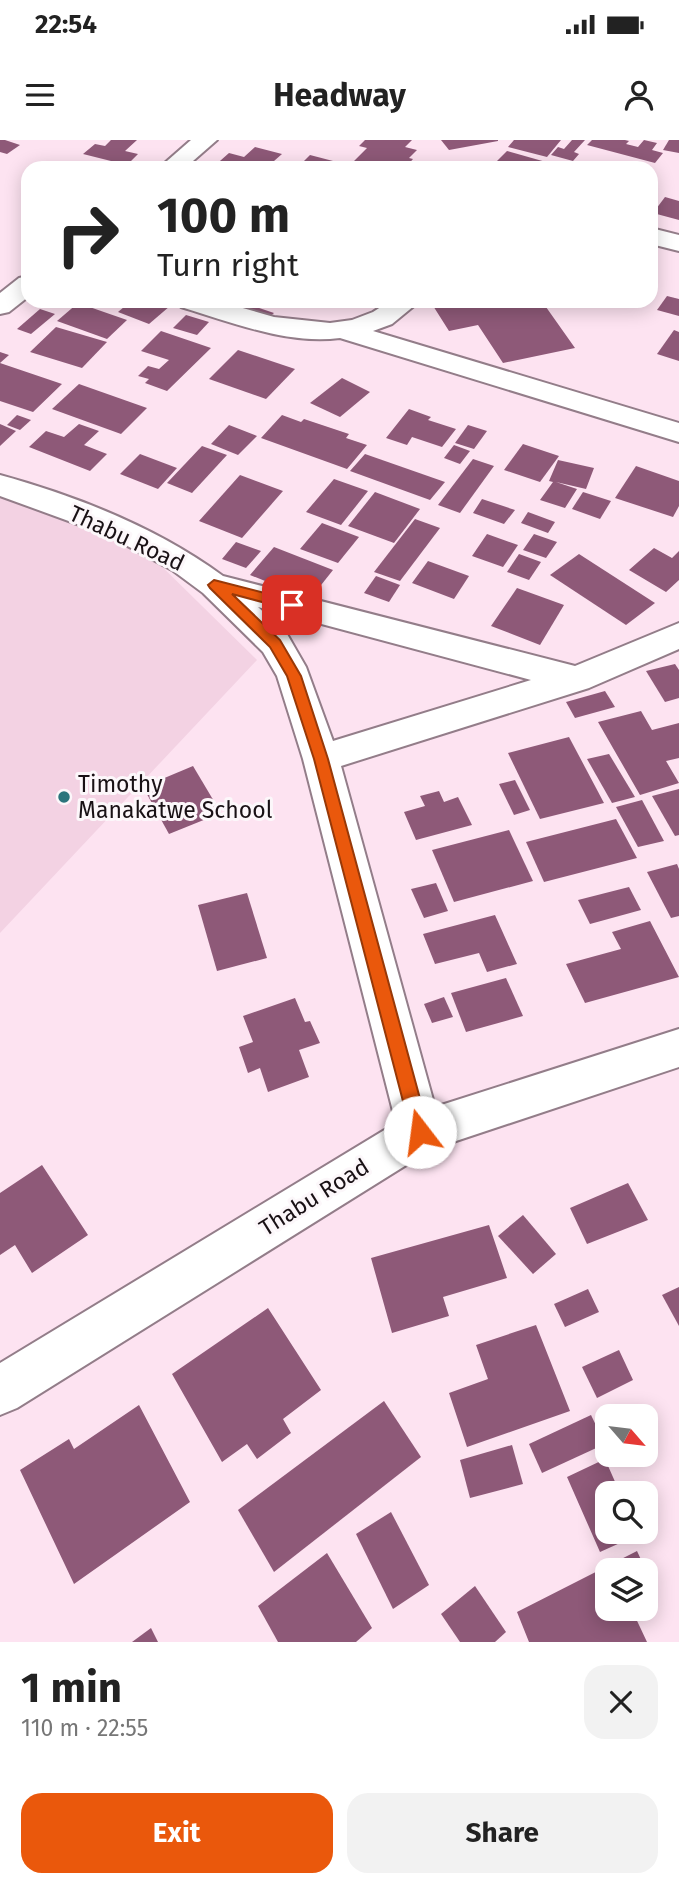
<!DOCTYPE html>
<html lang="en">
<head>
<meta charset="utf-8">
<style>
  body { margin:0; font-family:"Fira Sans",sans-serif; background:#f2f2f2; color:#222; height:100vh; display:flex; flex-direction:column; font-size:26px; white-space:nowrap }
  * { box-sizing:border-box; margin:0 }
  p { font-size:23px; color:#767676 }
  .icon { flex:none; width:38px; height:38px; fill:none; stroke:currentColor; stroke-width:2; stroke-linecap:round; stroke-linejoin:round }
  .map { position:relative; height:1502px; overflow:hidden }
  .sheet { display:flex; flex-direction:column; background:#fff; flex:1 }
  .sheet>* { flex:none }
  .hud { position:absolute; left:21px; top:21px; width:637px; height:147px; border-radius:21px; box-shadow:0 4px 18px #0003; background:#fff; color:#222; overflow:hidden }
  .needle { width:46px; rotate:118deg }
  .buttons { position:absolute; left:595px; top:1264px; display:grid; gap:14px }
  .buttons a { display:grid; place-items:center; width:63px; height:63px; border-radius:14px; background:#fff; box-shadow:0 4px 18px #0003; font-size:35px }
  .pin { position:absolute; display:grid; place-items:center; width:60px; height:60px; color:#fff; margin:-30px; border-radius:14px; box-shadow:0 4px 10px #0006 }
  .me { position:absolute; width:77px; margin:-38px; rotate:345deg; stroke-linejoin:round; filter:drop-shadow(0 0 5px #0008) }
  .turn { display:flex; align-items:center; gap:24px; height:147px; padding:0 21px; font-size:32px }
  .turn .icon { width:91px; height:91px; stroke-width:2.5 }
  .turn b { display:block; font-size:49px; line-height:60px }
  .round { display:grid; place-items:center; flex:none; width:74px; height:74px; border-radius:21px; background:#f2f2f2 }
  .summary { display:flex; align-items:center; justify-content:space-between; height:119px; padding:0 21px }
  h1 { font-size:42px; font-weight:700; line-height:52px }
  .primary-button { display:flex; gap:14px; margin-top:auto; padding:14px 21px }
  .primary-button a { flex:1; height:80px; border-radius:21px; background:#ea580c; color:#fff; font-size:28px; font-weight:700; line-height:80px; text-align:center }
  .primary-button a+a { background:#f2f2f2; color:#222 }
  .status { display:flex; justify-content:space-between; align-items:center; height:49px; padding:0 35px; background:#fff; direction:ltr }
  .status svg { height:19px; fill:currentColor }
  header { display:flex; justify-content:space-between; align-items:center; height:91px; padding:0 21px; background:#fff; font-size:32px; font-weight:700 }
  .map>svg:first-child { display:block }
  .built { fill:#f3d2e3 }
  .building { fill:#8e5978 }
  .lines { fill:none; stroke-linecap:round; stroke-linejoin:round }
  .minor-casing { stroke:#937d89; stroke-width:4 }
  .tertiary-casing { stroke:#937d89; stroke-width:4 }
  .minor { fill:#fff; fill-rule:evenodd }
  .tertiary { fill:#fff; fill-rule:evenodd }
  .route { fill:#ea580c; stroke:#983908; stroke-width:2 }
  .poi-dot { fill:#2b747c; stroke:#fcf7fa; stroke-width:2.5 }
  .labels { text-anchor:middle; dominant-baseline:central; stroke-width:6; stroke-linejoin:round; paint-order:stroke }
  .street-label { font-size:23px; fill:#191115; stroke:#fcf7fa }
  .poi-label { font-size:23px; fill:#191115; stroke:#fcf7fa; text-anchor:start }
</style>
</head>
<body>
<div class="status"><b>22:54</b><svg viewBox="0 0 49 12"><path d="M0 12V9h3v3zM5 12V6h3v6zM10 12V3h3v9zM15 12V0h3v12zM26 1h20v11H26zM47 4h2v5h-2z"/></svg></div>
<header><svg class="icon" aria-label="menu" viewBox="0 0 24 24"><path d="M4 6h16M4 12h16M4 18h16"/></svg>Headway<svg class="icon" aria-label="person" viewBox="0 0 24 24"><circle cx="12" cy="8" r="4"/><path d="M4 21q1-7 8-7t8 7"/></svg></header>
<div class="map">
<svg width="679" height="1502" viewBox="0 0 679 1502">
  <rect width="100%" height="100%" fill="#fde3f1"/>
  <polygon class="built" points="0,354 143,408 257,520 0,793"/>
  <g class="building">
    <polygon points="0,0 5,0 20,5 7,14 0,12"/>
    <polygon points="111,0 137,0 125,11 138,14 127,25 83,14 95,4 105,6"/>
    <polygon points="365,0 412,0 405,7 417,10 409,18 413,19 405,28 376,28 353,22 367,8 359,6"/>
    <polygon points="441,0 498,0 498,1 449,10"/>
    <polygon points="514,0 561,0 547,17 508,7"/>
    <polygon points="572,0 585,0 574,12 579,14 573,21 551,15 558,7 564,9"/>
    <polygon points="592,0 625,0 629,1 626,4 638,7 644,0 657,3 652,10 663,13 655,23 587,5"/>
    <polygon points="669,0 679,0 679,13 663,10"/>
    <polygon points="255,7 282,14 266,28 212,28 229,13 244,17"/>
    <polygon points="507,11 560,26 557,28 490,28"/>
    <polygon points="310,15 333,21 327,28 297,28"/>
    <polygon points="665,57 679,61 679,80 653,73"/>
    <polygon points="667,156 679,159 679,176 657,170"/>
    <polygon points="131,161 157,161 170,166 149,184 118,172"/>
    <polygon points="430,161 559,161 561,164 546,167 575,208 503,223 478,185 449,191"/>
    <polygon points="78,163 127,180 107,199 57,181"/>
    <polygon points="250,165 274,173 264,182 240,174"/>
    <polygon points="40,169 55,174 31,194 17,189"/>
    <polygon points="186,175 209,182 197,195 173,188"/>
    <polygon points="56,187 107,202 82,228 30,212"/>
    <polygon points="674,190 679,192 679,221 657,214"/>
    <polygon points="161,191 211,208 167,251 145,243 149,239 138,236 148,226 159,229 169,220 141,211"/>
    <polygon points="238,210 295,229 266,259 209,239"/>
    <polygon points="0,212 9,215 0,223 62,244 33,272 0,261"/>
    <polygon points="342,238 370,252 340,277 310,263"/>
    <polygon points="79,244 147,268 121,294 52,269"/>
    <polygon points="409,269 431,277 428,280 456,289 442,307 412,297 407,305 386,298"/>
    <polygon points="17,275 31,280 20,290 7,285"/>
    <polygon points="282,275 301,282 304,279 349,294 346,298 367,305 347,329 261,298"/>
    <polygon points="0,284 16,291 0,306"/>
    <polygon points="79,284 99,291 84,305 107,314 90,331 29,307 46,291 64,297"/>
    <polygon points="229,285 257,296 238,315 211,304"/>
    <polygon points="468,285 487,291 474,309 455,303"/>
    <polygon points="523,304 559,316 540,342 504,330"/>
    <polygon points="454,305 470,311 460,324 444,318"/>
    <polygon points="202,306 227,315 192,353 167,343"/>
    <polygon points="140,314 177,328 158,349 120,334"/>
    <polygon points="365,314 445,342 430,360 350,331"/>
    <polygon points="473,319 494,326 460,373 438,365"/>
    <polygon points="558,320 594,328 586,349 556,342 577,349 565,368 540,360 553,342 549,341"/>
    <polygon points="636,326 679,341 679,366 673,377 615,358"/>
    <polygon points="240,335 283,351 242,398 199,381"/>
    <polygon points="334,339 368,351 341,385 306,372"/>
    <polygon points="375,352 420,369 394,403 348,386"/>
    <polygon points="583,352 611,361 600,379 572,369"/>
    <polygon points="482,359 515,370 504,384 473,373"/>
    <polygon points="528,372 555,382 548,393 521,383"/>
    <polygon points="415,379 440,388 400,441 374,432"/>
    <polygon points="322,383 359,397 338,423 300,409"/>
    <polygon points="487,394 518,405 503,427 472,416"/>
    <polygon points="534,394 557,402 546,418 523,410"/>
    <polygon points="236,402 261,411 246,428 222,419"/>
    <polygon points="274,407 333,430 310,459 250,435"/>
    <polygon points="654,408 672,418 679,411 679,440 666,452 629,430"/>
    <polygon points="519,414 541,422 529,440 507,432"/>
    <polygon points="579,414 655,463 626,485 550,435"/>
    <polygon points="428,421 469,436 454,459 412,443"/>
    <polygon points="376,436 400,445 389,462 364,453"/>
    <polygon points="517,448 564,465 540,505 491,486"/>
    <polygon points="675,524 679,530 679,558 665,562 646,531"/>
    <polygon points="605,551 615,567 575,578 566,562"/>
    <polygon points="641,571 652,590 679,583 679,618 666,621 679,643 640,655 598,582"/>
    <polygon points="569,597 604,663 540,679 508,613"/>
    <polygon points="609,614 635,657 612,663 587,619"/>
    <polygon points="193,626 221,673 169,694 143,647"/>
    <polygon points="515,640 530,670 514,675 499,644"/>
    <polygon points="679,649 679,695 675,696 652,656"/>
    <polygon points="439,651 444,662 458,657 472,685 416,700 404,672 425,666 420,656"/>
    <polygon points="642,660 664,701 638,707 616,667"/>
    <polygon points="616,679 637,718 544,742 526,702"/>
    <polygon points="509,690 533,741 454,762 432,710"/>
    <polygon points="677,724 679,729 679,776 671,778 647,732"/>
    <polygon points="436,743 448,771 424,778 411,749"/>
    <polygon points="629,747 641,770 590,784 578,760"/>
    <polygon points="247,753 267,818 217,831 198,765"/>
    <polygon points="495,775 517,824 487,832 479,813 435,824 423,794"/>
    <polygon points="650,781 679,837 585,863 566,824 621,809 612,792"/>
    <polygon points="506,838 523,876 466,892 451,853"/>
    <polygon points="444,857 453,877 432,883 424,864"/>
    <polygon points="295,858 305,882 310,881 320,903 299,910 309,937 268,952 260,928 248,933 239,907 253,902 243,876"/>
    <polygon points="42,1025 88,1095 32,1133 15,1105 0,1115 0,1053"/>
    <polygon points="628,1043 648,1080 587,1104 570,1068"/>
    <polygon points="523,1075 556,1114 533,1134 498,1096"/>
    <polygon points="489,1085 507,1138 443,1157 449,1176 392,1193 371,1118"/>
    <polygon points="679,1147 679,1186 662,1155"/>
    <polygon points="588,1149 599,1172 565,1187 554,1164"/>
    <polygon points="268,1168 321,1250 283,1279 291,1293 257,1319 247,1304 222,1322 172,1234"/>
    <polygon points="536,1185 570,1271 467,1307 449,1253 488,1239 476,1205"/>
    <polygon points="619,1210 633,1240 597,1258 582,1227"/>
    <polygon points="384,1261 421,1317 274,1432 238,1370"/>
    <polygon points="139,1265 190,1362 74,1444 20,1330 69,1299 74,1309"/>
    <polygon points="591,1275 605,1304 542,1333 529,1304"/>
    <polygon points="512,1305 523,1344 470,1358 460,1320"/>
    <polygon points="605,1319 620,1353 607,1353 607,1391 638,1391 640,1394 600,1412 567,1337"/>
    <polygon points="391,1372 429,1445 393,1469 356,1394"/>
    <polygon points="637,1411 656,1452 646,1458 646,1430 607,1430 607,1468 631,1468 647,1502 529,1502 517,1472"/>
    <polygon points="327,1413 372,1488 356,1502 278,1502 258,1466"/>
    <polygon points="475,1446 506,1492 495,1502 460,1502 441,1474"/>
    <polygon points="151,1488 158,1502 132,1502"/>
  </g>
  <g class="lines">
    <g class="minor-casing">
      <g id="minor">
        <polygon points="651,88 679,95 679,111 651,104"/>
        <path d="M177 161H218L274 177 330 183 352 180 373 172 390 161H420L392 184 373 191 679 283V302L340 198C287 205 231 182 181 167Z"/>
        <path d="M0 335C77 356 159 389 223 436L575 526 679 483V509L589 548 341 626 435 967 679 889V927L432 1009 17 1268 0 1275V1223L396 983 303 619 277 536 263 512 203 453 172 430 107 395 0 356ZM258 467 531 540 333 601 306 527 287 494Z"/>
      </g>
    </g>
    <g class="tertiary-casing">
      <g id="tertiary">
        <polygon points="191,0 217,0 185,28 159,28"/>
        <polygon points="28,136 28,157 9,172 0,174 0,153 19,138"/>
      </g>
    </g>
    <use href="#minor" class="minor"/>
    <use href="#tertiary" class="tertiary"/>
  </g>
  <polygon class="route" points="214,440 292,460 299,465 292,470 232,454 280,500 301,536 328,619 429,992 426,998 420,1001 413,998 411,992 314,619 287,536 270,507 210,448 208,445"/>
  <circle class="poi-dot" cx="64" cy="657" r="7"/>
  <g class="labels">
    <g class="street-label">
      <text transform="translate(127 398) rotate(25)">Thabu Road</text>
      <text transform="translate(314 1057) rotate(-32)">Thabu Road</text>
    </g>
    <g class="poi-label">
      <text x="78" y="644">Timothy<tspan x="78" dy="26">Manakatwe School</tspan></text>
    </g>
  </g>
</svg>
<div class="buttons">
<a><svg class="needle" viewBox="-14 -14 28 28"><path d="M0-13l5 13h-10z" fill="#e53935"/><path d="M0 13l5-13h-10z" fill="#767676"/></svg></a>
<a><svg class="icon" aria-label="search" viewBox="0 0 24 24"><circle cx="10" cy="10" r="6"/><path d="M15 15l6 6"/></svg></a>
<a><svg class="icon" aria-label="layers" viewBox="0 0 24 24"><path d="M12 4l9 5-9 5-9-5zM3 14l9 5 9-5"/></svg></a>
</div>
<div class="pin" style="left:292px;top:465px;background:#d93025"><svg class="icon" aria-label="arrive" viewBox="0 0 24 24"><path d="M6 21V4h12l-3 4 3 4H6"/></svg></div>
<svg class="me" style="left:420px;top:992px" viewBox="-20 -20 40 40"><circle r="19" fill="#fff"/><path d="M0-13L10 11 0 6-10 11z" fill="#ea580c"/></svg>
<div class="hud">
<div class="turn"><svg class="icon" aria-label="right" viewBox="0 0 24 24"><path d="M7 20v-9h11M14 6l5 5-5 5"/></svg><div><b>100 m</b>Turn right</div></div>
</div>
</div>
<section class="sheet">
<div class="summary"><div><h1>1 min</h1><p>110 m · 22:55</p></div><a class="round"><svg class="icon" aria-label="close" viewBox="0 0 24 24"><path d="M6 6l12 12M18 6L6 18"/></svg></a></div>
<div class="primary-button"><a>Exit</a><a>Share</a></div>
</section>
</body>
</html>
